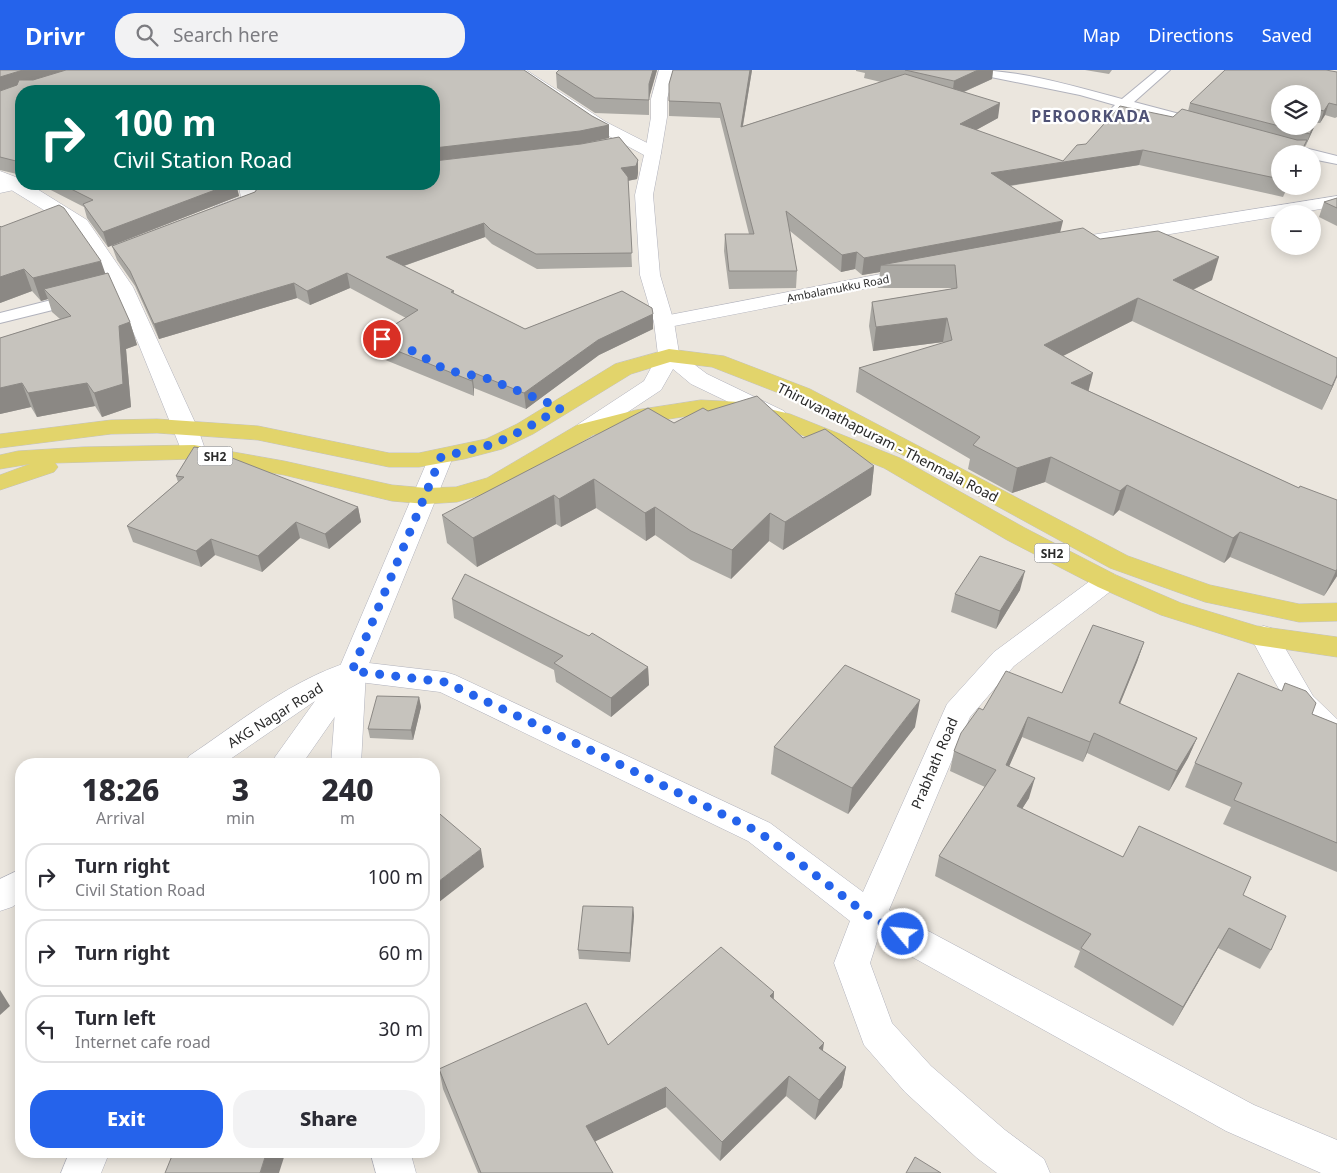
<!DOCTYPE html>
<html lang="en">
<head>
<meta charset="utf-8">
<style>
  body { margin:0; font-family:"Noto Sans",sans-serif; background:#f2f2f3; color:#2b2b33; height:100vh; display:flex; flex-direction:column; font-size:19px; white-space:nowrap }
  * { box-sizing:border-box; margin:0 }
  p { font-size:16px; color:#7c7c81 }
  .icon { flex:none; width:28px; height:28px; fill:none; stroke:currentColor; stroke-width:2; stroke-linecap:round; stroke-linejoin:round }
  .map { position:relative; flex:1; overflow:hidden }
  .sheet { position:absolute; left:15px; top:688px; width:425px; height:400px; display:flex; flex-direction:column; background:#fff; border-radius:20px; box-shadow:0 2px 12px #0003 }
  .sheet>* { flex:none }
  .guide { position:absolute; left:15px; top:15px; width:425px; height:105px; border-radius:20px; box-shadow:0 2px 12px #0003; background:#00695c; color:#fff; overflow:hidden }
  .buttons { position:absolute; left:1271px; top:15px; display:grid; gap:10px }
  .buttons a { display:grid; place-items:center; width:50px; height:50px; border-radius:50%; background:#fff; box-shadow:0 2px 12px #0003; font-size:25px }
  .pin { position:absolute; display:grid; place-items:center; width:42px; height:42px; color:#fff; margin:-21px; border:2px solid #fff; border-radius:50%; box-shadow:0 1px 5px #0007 }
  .me { position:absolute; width:55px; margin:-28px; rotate:298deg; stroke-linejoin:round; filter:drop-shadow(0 0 4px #0008) }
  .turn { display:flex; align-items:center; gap:18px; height:105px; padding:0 15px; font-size:22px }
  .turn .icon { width:65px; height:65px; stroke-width:2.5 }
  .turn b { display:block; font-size:35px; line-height:42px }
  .eta { display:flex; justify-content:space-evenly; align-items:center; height:85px; text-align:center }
  .eta b { font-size:30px; font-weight:800; line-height:35px }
  .button { display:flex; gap:10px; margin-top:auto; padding:10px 15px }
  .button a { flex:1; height:58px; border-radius:20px; background:#2563eb; color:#fff; font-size:20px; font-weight:800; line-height:58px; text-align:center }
  .button a+a { background:#f2f2f3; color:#2b2b33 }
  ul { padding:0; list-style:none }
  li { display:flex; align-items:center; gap:15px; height:68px; margin:0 10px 8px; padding:0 5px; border:2px solid #e1e1e2; border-radius:20px }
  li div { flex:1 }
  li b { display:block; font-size:19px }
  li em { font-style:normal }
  header { display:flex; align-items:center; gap:30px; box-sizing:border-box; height:70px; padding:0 25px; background:#2563eb; color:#fff }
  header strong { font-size:24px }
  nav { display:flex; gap:28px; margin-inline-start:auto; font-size:18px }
  .search { width:350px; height:45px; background:#f2f2f3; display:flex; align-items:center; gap:12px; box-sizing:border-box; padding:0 18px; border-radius:20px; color:#7c7c81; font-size:19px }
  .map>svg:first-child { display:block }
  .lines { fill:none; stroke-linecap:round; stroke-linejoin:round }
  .service-casing { stroke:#b1b2bc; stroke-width:2 }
  .minor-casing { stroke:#b1b2bc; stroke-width:1 }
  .tertiary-casing { stroke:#b1b2bc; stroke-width:1 }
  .secondary-casing { stroke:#b1b2bc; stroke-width:1 }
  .primary-casing { stroke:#c3c3c3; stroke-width:1 }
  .path { stroke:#c3c3c3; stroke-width:2.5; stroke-dasharray:3 2; stroke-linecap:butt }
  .service { fill:#fff; fill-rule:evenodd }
  .minor { fill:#fff; fill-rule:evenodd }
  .tertiary { fill:#fff; fill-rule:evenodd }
  .secondary { fill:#fff; fill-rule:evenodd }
  .primary { fill:#e2d46b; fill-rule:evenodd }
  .wall { fill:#aaa8a3 }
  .shaded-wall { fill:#8b8884 }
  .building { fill:#c6c3bd; stroke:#8b8884; fill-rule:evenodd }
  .route { stroke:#2563eb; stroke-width:9; stroke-dasharray:0 16.2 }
  .labels { text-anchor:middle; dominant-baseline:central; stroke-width:4.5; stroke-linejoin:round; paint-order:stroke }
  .far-street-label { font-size:11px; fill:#2a2a2a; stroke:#fff }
  .shield { fill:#fff; stroke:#6a6a6a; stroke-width:1 }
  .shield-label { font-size:12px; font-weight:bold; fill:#2a2a2a }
  .street-label { font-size:14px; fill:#2a2a2a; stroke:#fff }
  .far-district-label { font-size:16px; font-weight:bold; letter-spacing:1px; fill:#4f5276; stroke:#fff }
</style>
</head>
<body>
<header>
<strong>Drivr</strong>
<div class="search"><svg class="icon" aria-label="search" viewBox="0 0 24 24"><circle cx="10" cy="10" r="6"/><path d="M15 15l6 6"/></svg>Search here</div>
<nav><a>Map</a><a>Directions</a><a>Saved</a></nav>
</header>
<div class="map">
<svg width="1337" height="1103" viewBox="0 0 1337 1103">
  <rect width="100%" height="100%" fill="#ebe6de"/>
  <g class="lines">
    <g class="service-casing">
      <g id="service">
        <path d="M970 0C1021 0 1073 16 1122 29L1157 0H1170L1134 32 1206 51 1208 54 1201 58 1127 38 1116 45 1109 41 1115 35 1080 25 976 4Z"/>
        <polygon points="1273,70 1337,86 1337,94 1312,89 1312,84 1292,84 1268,77 1266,74"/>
        <polygon points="79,223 85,224 87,228 85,232 0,253 0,243"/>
      </g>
    </g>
    <g class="minor-casing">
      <g id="minor">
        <polygon points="17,109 21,110 21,114 26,114 23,118 0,123 0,113"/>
        <path d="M238 114H256L260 130 257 134C244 139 227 148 214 145L211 141 214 137 241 127Z"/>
        <polygon points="1337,126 1337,136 1292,144 1280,144 1280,146 1079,179 1072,177 1070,173 1072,169 1079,167"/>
        <polygon points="917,197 924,199 927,203 924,207 664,258 657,256 654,252 657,248 664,246"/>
        <path d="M1107 502 1116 505 1120 511 1116 517 1014 596 970 647 889 840 1254 1035 1337 1070V1103H1321L1226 1061 878 868 870 893 892 953 931 996 1005 1060 1044 1089 1050 1103H997L977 1088 905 1022 864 975 834 893 850 851 748 771 440 622 359 612 302 694H270L315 631 223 694H185L189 686C241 651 292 609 352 591L445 602 455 605 770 753 863 822 947 634 994 582 1098 505Z"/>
        <path d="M1264 556 1274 559 1313 626 1337 649V678C1298 666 1269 600 1250 566L1254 559Z"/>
        <polygon points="21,799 21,831 12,837 0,841 0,809"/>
        <polygon points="70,1081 110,1081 101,1103 61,1103"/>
      </g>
    </g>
    <g class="tertiary-casing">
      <g id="tertiary">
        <polygon points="659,0 675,0 667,29 667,47 661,83 659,87 647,87 645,83 651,47 651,29"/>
        <polygon points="0,101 21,109 21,114 29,114 87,150 133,217 198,359 206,382 202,387 194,389 186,387 182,382 139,275 113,217 73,158 0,113"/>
      </g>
    </g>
    <g class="secondary-casing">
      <g id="secondary">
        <polygon points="508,0 526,0 606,52 659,79 661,83 653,125 660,205 674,252 679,283 707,304 784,341 787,346 784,351 776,353 768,351 691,314 673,299 661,320 593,365 585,367 577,365 573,360 577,355 644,311 658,285 654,252 640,205 635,125 644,85 594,58"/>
        <polygon points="441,380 449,382 453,387 366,601 361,694 331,694 338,601 429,387 433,382"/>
        <polygon points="370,1081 410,1081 416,1103 376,1103"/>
      </g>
    </g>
    <g class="primary-casing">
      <g id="primary">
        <polygon points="669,279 724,286 810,319 1128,486 1210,515 1299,534 1337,533 1337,551 1299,552 1205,532 1110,498 922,395 794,329 712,297 670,292 631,304 533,364 502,379 464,389 419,397 389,397 258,370 157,363 111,364 0,378 0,364 111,350 157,349 258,356 389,383 419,383 486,369 517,354 615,294"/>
        <polygon points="701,330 740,332 790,344 900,388 1025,458 1116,505 1181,533 1257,556 1337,567 1337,587 1256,575 1161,545 1098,517 1007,470 884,398 774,354 740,346 701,344 637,354 593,365 505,418 457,432 426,434 392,431 284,405 194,389 55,393 58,397 54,402 0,420 0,405 30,394 0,399 0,385 18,381 83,377 194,375 284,391 392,415 426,418 456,417 487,408 577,355 636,340"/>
      </g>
    </g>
    <polyline class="path" points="369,264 379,268"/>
    <use href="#service" class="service"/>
    <use href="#minor" class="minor"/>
    <use href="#tertiary" class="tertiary"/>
    <use href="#secondary" class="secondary"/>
    <use href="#primary" class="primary"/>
  </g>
  <g class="wall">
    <polygon points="0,0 524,0 592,46 609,55 609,68 581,74 531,80 581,74 619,67 638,90 638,103 637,109 628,111 632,197 537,199 492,174 485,167 404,196 454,221 454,224 525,259 622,221 652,238 653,259 599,285 526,339 474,318 474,326 373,285 370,270 406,248 350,218 310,235 297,228 159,269 135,216 117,190 112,176 255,122 258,116 257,114 434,114 434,21 21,21 21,105 0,100"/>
    <polygon points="559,0 657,0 649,28 649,45 595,43 557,18 556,3"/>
    <polygon points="673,0 752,0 743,56 881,12 864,8 865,3 856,1 856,0 993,0 992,9 964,22 998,48 976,60 1063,91 1086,74 1173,47 1188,41 1190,33 1337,2 1337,47 1335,48 1325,45 1320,53 1316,53 1305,77 1304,77 1302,84 1280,84 1280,116 1288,116 1283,127 1139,95 1010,116 1060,162 1100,169 1212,210 1193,220 1334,314 1322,340 1132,251 1063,286 1089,321 1299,418 1337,430 1337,506 1324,526 1230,487 1224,493 1119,440 1113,446 1045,412 1012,423 968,399 970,389 856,322 859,298 943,273 943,272 873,281 869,256 872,232 951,219 951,218 878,218 880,202 862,205 855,199 841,202 790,161 797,201 796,218 729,219 724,181 725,164 749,164 720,48 669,46 669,14"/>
    <polygon points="1085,0 1112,0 1109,4"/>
    <polygon points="39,114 237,114 236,114 239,126 108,177 87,148 84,137"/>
    <polygon points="1337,128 1337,156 1319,147 1324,132"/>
    <polygon points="0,156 105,204 130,252 137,275 126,279 131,337 102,347 95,336 37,347 31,337 0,344 0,268 60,249 52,242 48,229 41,231 32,221 0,233"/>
    <polygon points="708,341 803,368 874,396 871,425 783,480 769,471 731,509 691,490 655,465 646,471 596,438 561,457 556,454 477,497 447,473 442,445 674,353"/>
    <polygon points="194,377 358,437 361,452 329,479 300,468 262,502 215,485 201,497 133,472 127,456 178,412 176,406"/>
    <polygon points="1020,520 996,559 951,542 955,524"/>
    <polygon points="452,529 648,597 649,615 611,647 556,612 554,600 454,548"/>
    <polygon points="1144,572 1137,592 1120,634 1197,668 1188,688 1169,721 1087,683 1083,692 1022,667 1009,696 1029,728 1022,739 1123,787 1243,825 1271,880 1260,899 1218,878 1173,956 1074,897 1080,881 935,806 939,786 985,717 950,701 954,681 983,640 1062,623"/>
    <polygon points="419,627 421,637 413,670 370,668 368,659"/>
    <polygon points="1312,644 1337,654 1337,802 1223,754 1231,737 1185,717 1195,693"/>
    <polygon points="915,657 848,744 771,704 774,677"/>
    <polygon points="633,837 634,846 630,892 579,889 578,880"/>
    <polygon points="774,922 774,929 823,981 846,997 842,1017 815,1050 786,1026 720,1091 666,1037 595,1071 613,1103 478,1103 443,1019 439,999 608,975"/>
  </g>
  <g class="shaded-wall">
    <polygon points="23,0 68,0 0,21 0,7"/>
    <polygon points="653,0 657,0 649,28 649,45 649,14"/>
    <polygon points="750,0 752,0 740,72 741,57"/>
    <polygon points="978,0 993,0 992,9 952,27 954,11"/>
    <polygon points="1000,33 998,48 958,70 960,54"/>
    <polygon points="1329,33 1325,45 1320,53 1324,41"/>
    <polygon points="1320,40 1316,53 1305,77 1310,64"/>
    <polygon points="609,55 609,68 581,74 434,91 434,78"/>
    <polygon points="1143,80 1139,95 988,119 991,103"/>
    <polygon points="638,90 638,103 637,109 621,112 621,98"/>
    <polygon points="231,114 236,114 239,126 108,177 103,162"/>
    <polygon points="1063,151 1059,167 881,195 880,202 862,205 864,188"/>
    <polygon points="484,153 485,167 389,201 386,187"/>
    <polygon points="857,182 855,199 841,202 842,185"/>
    <polygon points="1219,187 1212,210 1166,233 1173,210"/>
    <polygon points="101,191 109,214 44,219 48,229 41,231 33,208"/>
    <polygon points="24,199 32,221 0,233 0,207"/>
    <polygon points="347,203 350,218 310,235 307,221"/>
    <polygon points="294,213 297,228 159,269 154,254"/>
    <polygon points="1138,228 1132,251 1039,298 1044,275"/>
    <polygon points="653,244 653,259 599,285 526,339 524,323 598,270"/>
    <polygon points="947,248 943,272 873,281 876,257"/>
    <polygon points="130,252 137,275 126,279 131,337 102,347 94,323 119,256"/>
    <polygon points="472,302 474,318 474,326 472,311"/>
    <polygon points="1093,303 1087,327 1071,313"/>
    <polygon points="1337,305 1337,307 1334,314 1322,340"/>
    <polygon points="22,313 31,337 0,344 0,318"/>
    <polygon points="87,313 95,336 37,347 28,323"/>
    <polygon points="1051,387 1045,412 1012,423 1017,398"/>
    <polygon points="874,396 871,425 783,480 785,452"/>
    <polygon points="594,409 596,438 561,457 559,429"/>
    <polygon points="1127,415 1119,440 1113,446 1120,421"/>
    <polygon points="554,425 556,454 477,497 473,468"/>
    <polygon points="358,437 361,452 329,479 325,464"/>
    <polygon points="655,437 655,465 646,471 645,443"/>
    <polygon points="770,443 769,471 731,509 732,480"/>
    <polygon points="296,452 300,468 262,502 258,486"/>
    <polygon points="1240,462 1230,487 1224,493 1233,468"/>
    <polygon points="211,469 215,485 201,497 196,481"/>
    <polygon points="1337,499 1337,506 1324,526 1336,501"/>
    <polygon points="1025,501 1020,520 996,559 1000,541"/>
    <polygon points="1144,572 1137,592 1112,653 1119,633"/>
    <polygon points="648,597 649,615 611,647 611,628"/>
    <polygon points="419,627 421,637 413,670 411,660"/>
    <polygon points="920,630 915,657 848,744 852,718"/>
    <polygon points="1028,647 1022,667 1001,715 1006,695"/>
    <polygon points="1094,663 1087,683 1083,692 1090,672"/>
    <polygon points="1197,668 1188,688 1169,721 1177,701"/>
    <polygon points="1035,708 1029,728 1011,756 1017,736"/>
    <polygon points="481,779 484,797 434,836 434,815"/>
    <polygon points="633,837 634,846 630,892 630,883"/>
    <polygon points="1229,858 1218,878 1173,956 1183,937"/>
    <polygon points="0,920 10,936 0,945"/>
    <polygon points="774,922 772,943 770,926"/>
    <polygon points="824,973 821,993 819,978"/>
    <polygon points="846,997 842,1017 815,1050 819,1030"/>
    <polygon points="789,1006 786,1026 720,1091 722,1072"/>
    <polygon points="666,1017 666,1037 588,1075 586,1056"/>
    <polygon points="267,1081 284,1081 285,1084 279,1103 260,1103"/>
  </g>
  <g class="building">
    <polygon points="0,0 23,0 0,7"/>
    <polygon points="66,0 524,0 592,46 609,55 580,61 434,78 434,21 21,21 21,94 16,91 0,87 0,21 17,15 19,10 33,10"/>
    <polygon points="559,0 653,0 649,14 649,30 595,28 556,3"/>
    <polygon points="673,0 750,0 741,57 905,4 1000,33 960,54 1063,91 1077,75 1086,74 1120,36 1173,47 1182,39 1297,70 1307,70 1300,84 1280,84 1280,109 1143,80 991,103 1063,151 864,188 857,182 842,185 786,141 797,201 729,201 725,164 754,164 720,33 669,31 669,14"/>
    <polygon points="905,0 978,0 954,11"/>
    <path d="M1225 0H1326L1337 2V35L1329 33 1324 41 1320 40 1310 64 1190 33ZM1280 24H1312V56H1280Z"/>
    <polygon points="619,67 638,90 636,96 621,98 628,107 632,183 536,184 491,160 484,153 386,187 454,221 451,222 525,259 622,221 652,238 653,244 598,270 524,323 472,302 472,311 370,270 418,240 347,203 307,221 294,213 154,254 130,201 112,176 255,122 259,116 258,114 434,114 434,91 581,74"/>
    <polygon points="61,114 231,114 103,162 83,134 93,130"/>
    <polygon points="1337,128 1337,138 1324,132"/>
    <polygon points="59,135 64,138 101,191 33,208 24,199 0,207 0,156 1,157"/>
    <polygon points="1083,158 1100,169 1158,161 1219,187 1173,210 1337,288 1337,305 1332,316 1138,228 1044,275 1093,303 1071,313 1299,418 1300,416 1337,430 1337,499 1336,501 1240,462 1233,468 1127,415 1120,421 1051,387 1017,398 973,375 980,367 859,298 952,270 947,248 876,257 872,232 957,218 955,195 881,195"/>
    <polygon points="108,203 130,252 119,256 123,314 94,323 87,313 28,323 22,313 0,318 0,268 71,246 44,219"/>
    <polygon points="757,326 803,368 825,359 874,396 785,452 770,443 732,480 691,461 655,437 645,443 594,409 559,429 554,425 473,468 442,445 648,338 674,353 703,338 708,341"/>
    <polygon points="194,377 209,379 358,437 325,464 296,452 258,486 211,469 196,481 127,456 184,407 176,406"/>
    <polygon points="980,486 1025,501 1000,541 955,524"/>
    <polygon points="465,504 589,566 592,563 648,597 611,628 554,593 563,586 452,529"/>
    <polygon points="1093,555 1144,572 1119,633 1197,668 1177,701 1094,663 1090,672 1028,647 1006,695 1035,708 1017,736 1123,787 1139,756 1251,807 1243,825 1286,846 1271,880 1229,858 1183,937 1081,878 1091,864 939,786 996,700 954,681 961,663 979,638 983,640 1006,601 1062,623"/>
    <polygon points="845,595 920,630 852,718 774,677"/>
    <polygon points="1238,603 1282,621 1285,613 1306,621 1316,633 1312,644 1337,654 1337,773 1234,730 1242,713 1195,693"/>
    <polygon points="377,626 419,627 411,660 368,659"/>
    <polygon points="434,739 481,779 434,815"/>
    <polygon points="583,836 633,837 630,883 578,880"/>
    <polygon points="721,877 774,922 770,926 824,973 819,978 846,997 819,1030 789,1006 722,1072 666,1017 586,1056 613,1103 481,1103 439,999 586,933 608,975"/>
    <polygon points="174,1081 267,1081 260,1103 165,1103"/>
    <polygon points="915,1087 941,1103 906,1103"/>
  </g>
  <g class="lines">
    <polyline class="route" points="382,269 409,279 446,300 486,308 561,338 525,359 494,374 441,387 352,601 445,612 590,680 759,762 869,846 903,864"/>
  </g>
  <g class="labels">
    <g class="far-street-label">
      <text transform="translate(838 218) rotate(-11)">Ambalamukku Road</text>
    </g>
    <g class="shield">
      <rect x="197.5" y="376.5" width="35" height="19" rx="4"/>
      <rect x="1034.5" y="473.5" width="35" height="19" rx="4"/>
    </g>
    <g class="shield-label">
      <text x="215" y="386">SH2</text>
      <text x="1052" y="483">SH2</text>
    </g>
    <g class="street-label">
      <text transform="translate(888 372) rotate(27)">Thiruvanathapuram - Thenmala Road</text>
      <text transform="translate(275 645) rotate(-32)">AKG Nagar Road</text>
      <text transform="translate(934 693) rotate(-67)">Prabhath Road</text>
    </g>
    <g class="far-district-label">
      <text x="1091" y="46">PEROORKADA</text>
    </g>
  </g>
</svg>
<div class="buttons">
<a><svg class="icon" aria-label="layers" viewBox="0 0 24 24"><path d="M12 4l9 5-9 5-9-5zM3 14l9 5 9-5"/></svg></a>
<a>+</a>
<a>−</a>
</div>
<div class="pin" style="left:382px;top:269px;background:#d93025"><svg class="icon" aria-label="arrive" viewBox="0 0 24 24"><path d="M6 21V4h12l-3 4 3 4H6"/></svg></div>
<svg class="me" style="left:903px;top:864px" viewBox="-20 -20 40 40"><circle r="17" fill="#2563eb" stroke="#fff" stroke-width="3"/><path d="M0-11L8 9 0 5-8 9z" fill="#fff"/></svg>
<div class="guide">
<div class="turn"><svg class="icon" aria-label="right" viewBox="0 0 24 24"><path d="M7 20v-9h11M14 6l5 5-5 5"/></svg><div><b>100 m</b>Civil Station Road</div></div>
</div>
<section class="sheet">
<div class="eta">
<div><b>18:26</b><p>Arrival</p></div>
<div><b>3</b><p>min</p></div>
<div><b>240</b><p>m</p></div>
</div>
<ul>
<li><svg class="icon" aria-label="right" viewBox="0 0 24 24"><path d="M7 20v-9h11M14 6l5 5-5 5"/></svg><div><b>Turn right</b><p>Civil Station Road</p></div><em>100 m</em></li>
<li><svg class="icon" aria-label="right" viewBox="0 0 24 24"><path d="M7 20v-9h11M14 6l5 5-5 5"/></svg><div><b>Turn right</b></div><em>60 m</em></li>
<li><svg class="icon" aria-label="left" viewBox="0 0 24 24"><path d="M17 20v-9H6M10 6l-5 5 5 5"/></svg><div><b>Turn left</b><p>Internet cafe road</p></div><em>30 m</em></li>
</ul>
<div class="button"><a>Exit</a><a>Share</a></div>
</section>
</div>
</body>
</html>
